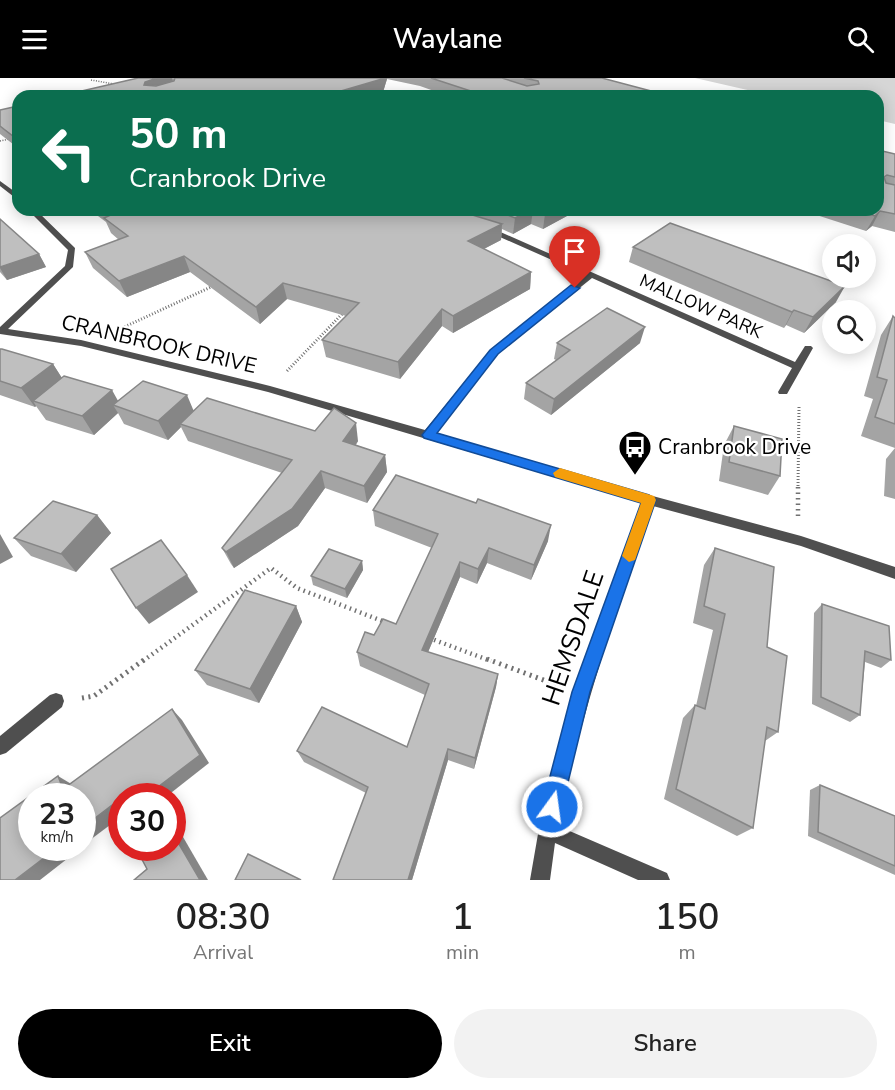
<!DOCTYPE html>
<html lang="en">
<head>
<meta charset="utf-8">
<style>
  body { margin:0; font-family:"Nunito Sans",sans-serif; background:#f2f2f2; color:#222; height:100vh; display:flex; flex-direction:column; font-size:22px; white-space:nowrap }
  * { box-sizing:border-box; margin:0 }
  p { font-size:20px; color:#767676 }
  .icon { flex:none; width:33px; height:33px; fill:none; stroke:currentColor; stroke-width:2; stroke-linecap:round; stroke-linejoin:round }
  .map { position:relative; height:802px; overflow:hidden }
  .sheet { display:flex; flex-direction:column; background:#fff; flex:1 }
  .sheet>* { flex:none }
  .top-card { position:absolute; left:12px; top:12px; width:872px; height:126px; border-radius:18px; box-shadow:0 3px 15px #0003; background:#0b6e4f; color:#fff; overflow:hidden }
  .controls { position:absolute; left:822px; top:156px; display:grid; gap:12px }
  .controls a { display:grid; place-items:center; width:54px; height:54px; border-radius:50%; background:#fff; box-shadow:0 3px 15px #0003; font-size:30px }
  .speed { position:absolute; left:18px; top:705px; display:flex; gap:12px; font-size:30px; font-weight:700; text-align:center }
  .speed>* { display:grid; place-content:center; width:78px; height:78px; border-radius:50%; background:#fff; box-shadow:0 3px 15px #0003; line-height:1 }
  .speed small { font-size:15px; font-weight:400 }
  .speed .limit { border:9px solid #d22; background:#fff; color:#111 }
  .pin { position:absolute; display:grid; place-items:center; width:51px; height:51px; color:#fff; margin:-62px -26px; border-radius:50% 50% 50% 0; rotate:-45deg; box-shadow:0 0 6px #0007 }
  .pin .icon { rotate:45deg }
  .me { position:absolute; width:66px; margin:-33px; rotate:14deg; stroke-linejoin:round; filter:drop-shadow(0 0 4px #0008) }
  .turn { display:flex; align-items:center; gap:21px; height:126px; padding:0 18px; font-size:27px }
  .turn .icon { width:78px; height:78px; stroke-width:2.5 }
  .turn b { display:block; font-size:42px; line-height:51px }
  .eta { display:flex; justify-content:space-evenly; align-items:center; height:102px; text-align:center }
  .eta b { font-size:36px; font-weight:600; line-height:42px }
  .button { display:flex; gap:12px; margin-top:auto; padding:12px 18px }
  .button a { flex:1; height:69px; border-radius:36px; background:#000; color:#fff; font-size:24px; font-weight:600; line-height:69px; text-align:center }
  .button a+a { background:#f2f2f2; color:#222 }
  header { display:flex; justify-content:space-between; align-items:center; height:78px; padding:0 18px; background:#000; color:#fff; font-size:27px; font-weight:600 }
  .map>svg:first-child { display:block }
  .green { fill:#d6d6d6 }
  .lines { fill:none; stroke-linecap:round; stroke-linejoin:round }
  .path-far3 { stroke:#717171; stroke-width:1.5; stroke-dasharray:1 1.5; stroke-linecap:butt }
  .path-far2 { stroke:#717171; stroke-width:3; stroke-dasharray:1 2; stroke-linecap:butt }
  .path-far1 { stroke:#717171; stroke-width:4.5; stroke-dasharray:1.5 4; stroke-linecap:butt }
  .path { stroke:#717171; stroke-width:5; stroke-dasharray:2 4.5; stroke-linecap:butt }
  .street { fill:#4f4f4f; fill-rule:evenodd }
  .wall { fill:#a4a4a4 }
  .shaded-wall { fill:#868686 }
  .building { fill:#bfbfbf; stroke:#868686; stroke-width:1.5 }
  .route { fill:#1a73e8; stroke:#114b97; stroke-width:1.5 }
  .slow { fill:#f59e0b }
  .labels { text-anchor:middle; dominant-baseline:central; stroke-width:4.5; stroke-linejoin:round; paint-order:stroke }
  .far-street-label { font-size:18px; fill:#000; stroke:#fff }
  .street-label { font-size:21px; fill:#000; stroke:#fff }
  .poi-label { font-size:21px; fill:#000; stroke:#fff; text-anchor:start }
  .near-street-label { font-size:26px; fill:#000; stroke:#fff }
</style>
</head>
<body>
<header><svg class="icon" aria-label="menu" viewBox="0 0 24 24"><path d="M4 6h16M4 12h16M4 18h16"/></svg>Waylane<svg class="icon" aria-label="search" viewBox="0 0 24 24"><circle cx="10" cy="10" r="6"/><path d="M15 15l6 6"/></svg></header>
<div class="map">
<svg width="895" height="802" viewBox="0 0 895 802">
  <rect width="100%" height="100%" fill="#fff"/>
  <polygon class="green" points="695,0 895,0 895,46 878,42 878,18 774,18"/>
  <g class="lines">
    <g class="path-far3">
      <polyline points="91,2 114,6"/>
      <polyline points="0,63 18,59"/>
    </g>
    <g class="path-far2">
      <polyline points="122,250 213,208"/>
      <polyline points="287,293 344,234"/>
      <polyline points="798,408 799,329"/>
    </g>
    <g class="path-far1">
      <polyline points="798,438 798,407"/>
      <polyline points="429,560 491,583"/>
      <polyline points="143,583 271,490 297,510 385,544"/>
    </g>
    <g class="path">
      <polyline points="487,581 557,607"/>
      <polyline points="82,620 94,618 145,581"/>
    </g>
    <g class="street">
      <polygon points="0,103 18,116 18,122 0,108"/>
      <path d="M28 132H36L75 170 73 189 8 251 81 262 270 308 425 352 491 272 586 197 484 152V148H487L795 284 805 268H811L813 270 787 316H779L778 314 792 290 592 200 497 276 435 355 649 417 801 458 895 489V501L801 468 653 428C616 533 580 638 558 748L667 795 670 802H638L555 765 550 802H530L538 756 537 752 540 745C565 635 603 530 642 425L268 314 81 268 0 256V249L65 188 68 172Z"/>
      <polygon points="56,615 62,617 64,623 62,629 6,675 0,677 0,658 50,617"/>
    </g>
  </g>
  <g class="wall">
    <polygon points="138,0 602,0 670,18 448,18 420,8 387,1 383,14 369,18 60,18"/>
    <polygon points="18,28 18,70 0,56 0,32"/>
    <polygon points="878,72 895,76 895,154 872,148 866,153 801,132 878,132"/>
    <polygon points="90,132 578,132 543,151 531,146 513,156 502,151 501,162 484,171 531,194 530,211 453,255 442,248 400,301 326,279 322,262 346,238 287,221 260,246 190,194 127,219 93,190 85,174 119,162 111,155 106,144"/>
    <polygon points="0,141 39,176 46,189 7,202 0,194"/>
    <polygon points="633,169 836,224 804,255 786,247 784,250 629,184"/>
    <polygon points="893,238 895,240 895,421 884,418 886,381 895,370 861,358 873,321 864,318 881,257"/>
    <polygon points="557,265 640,265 551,337 524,321 526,305 556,282 554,281"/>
    <polygon points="0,271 53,286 62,300 118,323 194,332 315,353 358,363 356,367 385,377 387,394 367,425 325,410 298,448 234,490 231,486 222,470 282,395 188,363 181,349 168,362 124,346 118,335 94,357 46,342 36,328 35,329 0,317"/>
    <polygon points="734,348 780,398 768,417 719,403 724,367"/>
    <polygon points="373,432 548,463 531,502 487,485 477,506 460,499 428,574 498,596 496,609 474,691 448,682 412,802 333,802 366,715 304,684 297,673 407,669 425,617 360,588 357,574 374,557 396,546 432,470 375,448"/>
    <polygon points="97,437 111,455 76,494 31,478 14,460"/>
    <polygon points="715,470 767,569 778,654 765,663 753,750 737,758 664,721 683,640 695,627 696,628 713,552 693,545 704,487"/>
    <polygon points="362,483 363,492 347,520 313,507 311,498"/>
    <polygon points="822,526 891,582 881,590 865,584 860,637 850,644 812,626 814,535"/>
    <polygon points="296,528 302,544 259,625 207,607 195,592"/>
    <polygon points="820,707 895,738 895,797 808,758 810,712"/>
  </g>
  <g class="shaded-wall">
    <polygon points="157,0 172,0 174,8 144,7 145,4"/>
    <polygon points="382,0 387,0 387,1 383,14 369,18 324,18"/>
    <polygon points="531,132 533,132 531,146 513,156 515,140"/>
    <polygon points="552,132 578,132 543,151 545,136"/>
    <polygon points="880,133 872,148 866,153 875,138"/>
    <polygon points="502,146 501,162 468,179 468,163"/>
    <polygon points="39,176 46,189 7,202 0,190 0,189"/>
    <polygon points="184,178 190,194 127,219 119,203"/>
    <polygon points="531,194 530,211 453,255 453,238"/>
    <polygon points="283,205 287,221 260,246 256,229"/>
    <polygon points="845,208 836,224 804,255 813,239"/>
    <polygon points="442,231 442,248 400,301 398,284"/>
    <polygon points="794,232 786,247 784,250 792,234"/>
    <polygon points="645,249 640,265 551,337 554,321"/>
    <polygon points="53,286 65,305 33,323 36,328 35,329 21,310"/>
    <polygon points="112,312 122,330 113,327 118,335 94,357 82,338"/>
    <polygon points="187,317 195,336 180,346 181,349 168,362 158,343"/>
    <polygon points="356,345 358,363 346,380 343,363"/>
    <polygon points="385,377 387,394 367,425 364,408"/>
    <polygon points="321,393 325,410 298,448 234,490 226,474"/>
    <polygon points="97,437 111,455 76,494 61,476"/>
    <polygon points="551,447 548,463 531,502 534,487"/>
    <polygon points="0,456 13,479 0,486"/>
    <polygon points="489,470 487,485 477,506 478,491"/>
    <polygon points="362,483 363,492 347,520 345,511"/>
    <polygon points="460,484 460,499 423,586 422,572"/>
    <polygon points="187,497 198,514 149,546 136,530"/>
    <polygon points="296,528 302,544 259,625 250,611"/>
    <polygon points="498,596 496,609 474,691 475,680"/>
    <polygon points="172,631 182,642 209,685 167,718 153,718 150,715"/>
    <polygon points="448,671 448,682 412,802 408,802"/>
    <polygon points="58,698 73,707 63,711"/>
    <polygon points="115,725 122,738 82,768 82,750"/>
    <polygon points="172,740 208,802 200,802 172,754"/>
    <polygon points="57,770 81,770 40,802 15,802"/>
  </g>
  <g class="building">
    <polygon points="138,0 157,0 145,4 144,7 156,8 174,3 175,0 382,0 382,1 324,18 60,18"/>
    <polygon points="431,0 502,0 527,8 539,6 538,3 524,0 602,0 670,18 486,18"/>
    <polygon points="18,28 18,62 0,48 0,32"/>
    <polygon points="878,72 895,76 895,99 887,97 884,99 886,105 895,107 895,136 880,133 875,138 856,132 878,132"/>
    <polygon points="103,132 456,132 502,146 468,163 531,194 453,238 442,231 398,284 322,262 359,225 283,205 256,229 184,178 119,203 85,174 128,158 104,140 111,137"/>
    <polygon points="495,132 531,132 515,140"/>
    <polygon points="536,132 552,132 545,136"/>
    <polygon points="0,141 39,176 0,189"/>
    <polygon points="670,145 845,208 813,239 794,232 792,234 633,169"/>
    <polygon points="607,230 645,249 554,321 526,305 570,272 557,265"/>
    <polygon points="893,238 895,240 895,346 875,339 887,302 877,299"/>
    <polygon points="0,271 2,271 53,286 21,310 0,303"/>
    <polygon points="64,298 112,312 82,338 33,323"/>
    <polygon points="143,303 187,317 158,343 113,327"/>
    <polygon points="207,320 315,353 334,330 356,345 343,363 385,377 364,408 321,393 292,431 226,474 222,470 292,382 180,346"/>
    <polygon points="734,348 782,361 780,398 729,384"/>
    <polygon points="396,397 476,425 478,421 551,447 534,487 489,470 478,491 460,484 422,572 498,596 475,680 448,671 408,802 333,802 368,709 297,673 322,629 407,669 429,606 357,574 365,554 374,557 383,541 396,546 438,456 373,432"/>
    <polygon points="53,423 97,437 61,476 14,460"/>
    <polygon points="161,462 187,497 136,530 111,491"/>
    <polygon points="715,470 774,489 767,569 787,578 778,654 767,649 753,750 676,711 695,627 705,631 725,536 704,528"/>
    <polygon points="329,471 362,483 345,511 311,498"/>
    <polygon points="245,512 296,528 250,611 195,592"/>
    <polygon points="822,526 889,548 891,582 865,573 860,637 821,619"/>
    <polygon points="172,631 200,677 150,715 153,718 122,718 122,738 115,725 82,750 82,718 32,718 32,770 57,770 15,802 0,802 0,740 58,698 63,711"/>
    <polygon points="820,707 895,738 895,788 818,754"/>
    <polygon points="172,754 200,802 134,802 147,791 136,770 172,770"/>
    <polygon points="248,776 301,802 235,802"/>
  </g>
  <polygon class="route" points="571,207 580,210 498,276 437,355 649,417 656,422 590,614 562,729 559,736 552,739 545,736 542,729 572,614 641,425 424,360 422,357 490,272"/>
  <polygon class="slow" points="560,390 654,418 656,422 635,482 629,484 622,478 641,425 555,399 553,395"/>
  <defs>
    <g id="bus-pin" transform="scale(1.725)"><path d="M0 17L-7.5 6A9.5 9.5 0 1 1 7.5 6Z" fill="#000" stroke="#fff"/><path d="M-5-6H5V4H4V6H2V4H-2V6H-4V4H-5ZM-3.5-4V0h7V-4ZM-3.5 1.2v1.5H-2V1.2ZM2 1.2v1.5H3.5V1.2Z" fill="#fff"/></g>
  </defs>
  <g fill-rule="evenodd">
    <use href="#bus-pin" x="635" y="369"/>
  </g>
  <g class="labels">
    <g class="far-street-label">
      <text transform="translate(701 228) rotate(24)">MALLOW PARK</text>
    </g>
    <g class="street-label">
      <text transform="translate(159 266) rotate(13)">CRANBROOK DRIVE</text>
    </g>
    <g class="poi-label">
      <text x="658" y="369">Cranbrook Drive</text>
    </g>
    <g class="near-street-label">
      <text transform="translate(573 560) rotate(-71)">HEMSDALE</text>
    </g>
  </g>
</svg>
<div class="controls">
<a><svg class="icon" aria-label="sound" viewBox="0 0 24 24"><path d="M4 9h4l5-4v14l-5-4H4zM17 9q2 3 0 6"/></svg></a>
<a><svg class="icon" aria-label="search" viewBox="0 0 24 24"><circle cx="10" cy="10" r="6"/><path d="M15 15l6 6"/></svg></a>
</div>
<div class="speed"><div>23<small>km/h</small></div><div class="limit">30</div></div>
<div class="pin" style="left:575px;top:210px;background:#d93025"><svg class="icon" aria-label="arrive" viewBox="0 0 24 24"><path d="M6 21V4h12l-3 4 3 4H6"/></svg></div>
<svg class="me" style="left:552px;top:729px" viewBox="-20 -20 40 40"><circle r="17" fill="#1a73e8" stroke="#fff" stroke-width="3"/><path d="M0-11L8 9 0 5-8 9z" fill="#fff"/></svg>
<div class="top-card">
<div class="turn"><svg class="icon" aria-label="left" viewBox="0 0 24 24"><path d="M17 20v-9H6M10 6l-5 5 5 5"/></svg><div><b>50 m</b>Cranbrook Drive</div></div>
</div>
</div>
<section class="sheet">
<div class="eta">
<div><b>08:30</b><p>Arrival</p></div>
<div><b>1</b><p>min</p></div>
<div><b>150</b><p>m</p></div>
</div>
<div class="button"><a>Exit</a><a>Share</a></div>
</section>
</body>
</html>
